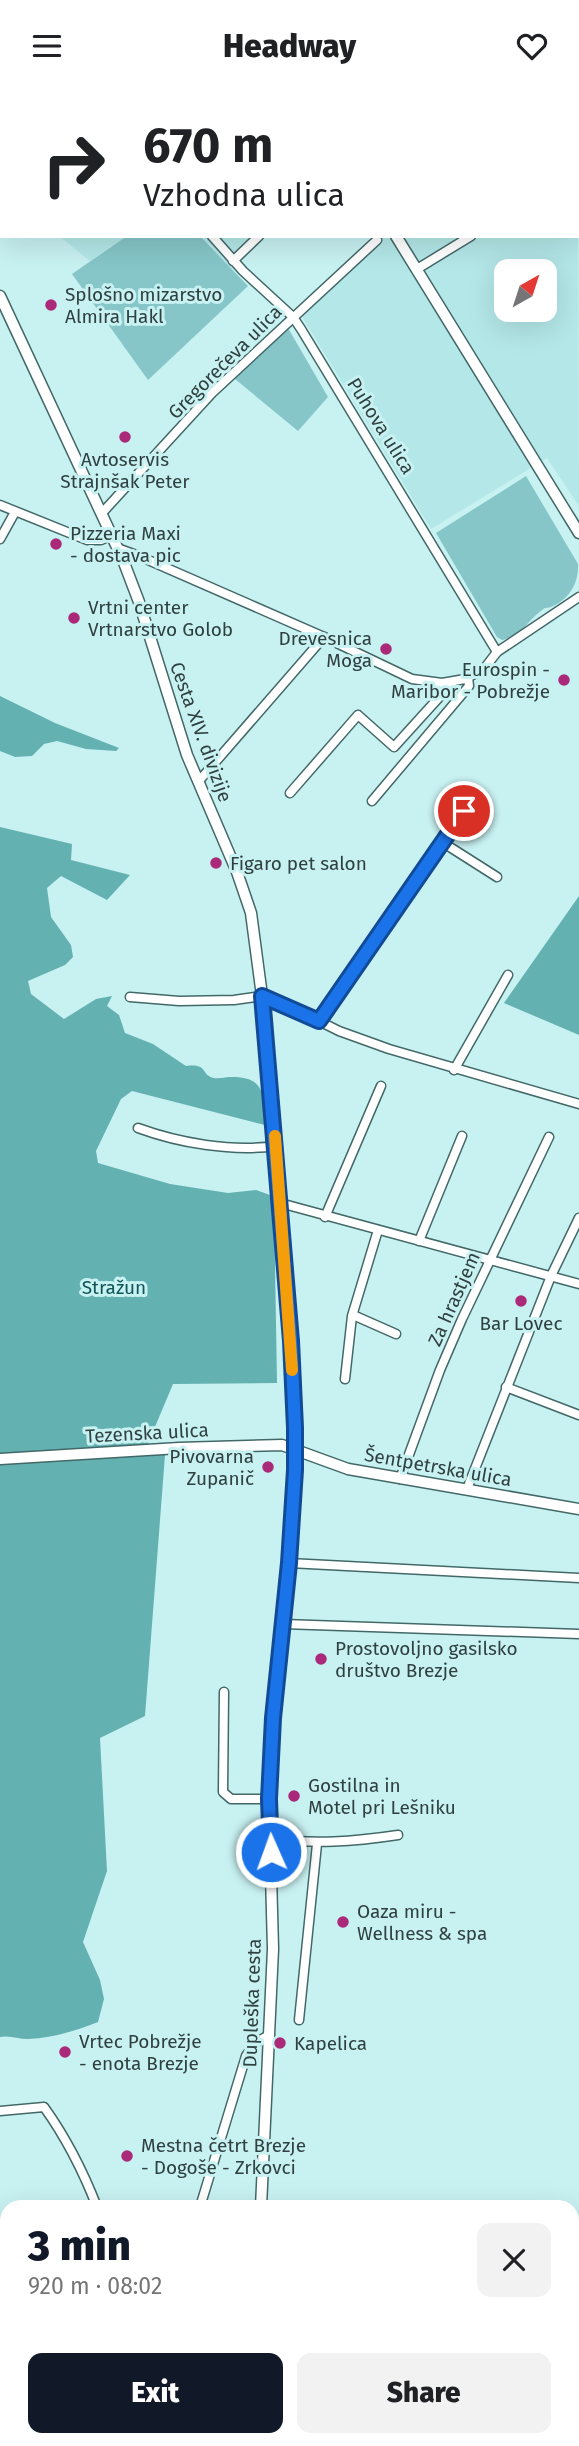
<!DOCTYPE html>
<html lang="en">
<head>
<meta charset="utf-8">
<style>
  body { margin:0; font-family:"Fira Sans",sans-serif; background:#f2f2f2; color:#202124; height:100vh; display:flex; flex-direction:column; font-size:26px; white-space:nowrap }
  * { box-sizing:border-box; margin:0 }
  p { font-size:23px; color:#757577 }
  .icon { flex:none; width:38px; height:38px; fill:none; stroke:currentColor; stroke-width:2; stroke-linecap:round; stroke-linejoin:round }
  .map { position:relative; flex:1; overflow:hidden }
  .panel { position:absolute; left:0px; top:2109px; width:579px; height:247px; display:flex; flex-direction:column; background:#fff; border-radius:21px 21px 0 0; box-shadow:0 7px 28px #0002 }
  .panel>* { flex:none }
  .top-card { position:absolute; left:0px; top:0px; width:579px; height:147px; box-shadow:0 7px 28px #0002; background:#fff; color:#202124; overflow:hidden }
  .needle { width:46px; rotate:39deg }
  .fabs { position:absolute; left:494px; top:168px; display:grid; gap:14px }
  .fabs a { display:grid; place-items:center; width:63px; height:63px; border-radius:14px; background:#fff; box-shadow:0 7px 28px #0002; font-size:35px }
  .pin { position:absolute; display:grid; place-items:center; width:60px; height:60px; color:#fff; margin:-30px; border:4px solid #fff; border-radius:50%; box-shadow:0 2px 7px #0007 }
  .me { position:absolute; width:77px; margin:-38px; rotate:358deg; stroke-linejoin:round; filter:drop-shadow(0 0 5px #0008) }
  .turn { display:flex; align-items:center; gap:24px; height:147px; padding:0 28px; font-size:32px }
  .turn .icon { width:91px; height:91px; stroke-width:2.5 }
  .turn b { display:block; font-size:49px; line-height:60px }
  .round { display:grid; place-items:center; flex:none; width:74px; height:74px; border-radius:14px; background:#f2f2f2 }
  .summary { display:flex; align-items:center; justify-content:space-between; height:119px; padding:0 28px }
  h1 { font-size:42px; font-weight:800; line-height:52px; color:#111827 }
  .button { display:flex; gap:14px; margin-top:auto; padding:14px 28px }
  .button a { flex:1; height:80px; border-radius:14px; background:#111827; color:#fff; font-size:28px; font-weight:800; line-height:80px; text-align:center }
  .button a+a { background:#f2f2f2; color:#202124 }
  header { display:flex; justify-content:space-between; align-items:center; height:91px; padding:0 28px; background:#fff; font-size:32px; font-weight:800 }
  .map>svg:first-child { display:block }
  .built { fill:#b4e7e8; fill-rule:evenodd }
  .green { fill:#86c6c8 }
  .forest { fill:#64b1b2 }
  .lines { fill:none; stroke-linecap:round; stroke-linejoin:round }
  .minor-casing { stroke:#436868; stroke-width:11 }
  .tertiary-casing { stroke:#436868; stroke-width:13 }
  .minor { stroke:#fff; stroke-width:8 }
  .tertiary { stroke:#fff; stroke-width:10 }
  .route-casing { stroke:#114b97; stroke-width:18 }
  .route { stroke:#1a73e8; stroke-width:12 }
  .slow { stroke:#f59e0b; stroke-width:12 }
  .poi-dot { fill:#aa2a79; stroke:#c8f1f2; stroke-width:2.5 }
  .labels { text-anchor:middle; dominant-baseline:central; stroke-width:6; stroke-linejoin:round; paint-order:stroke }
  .poi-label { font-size:19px; fill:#304040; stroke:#c8f1f2; text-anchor:start }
  .street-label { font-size:19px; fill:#304040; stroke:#c8f1f2 }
  .park-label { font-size:19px; fill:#0f5355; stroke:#c8f1f2 }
</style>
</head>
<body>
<header><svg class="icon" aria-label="menu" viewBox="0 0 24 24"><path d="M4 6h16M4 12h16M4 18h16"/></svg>Headway<svg class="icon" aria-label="heart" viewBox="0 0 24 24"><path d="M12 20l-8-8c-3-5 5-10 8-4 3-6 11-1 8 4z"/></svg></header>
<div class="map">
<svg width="579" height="2355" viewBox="0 0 579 2355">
  <rect width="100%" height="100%" fill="#c8f1f2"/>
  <g class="built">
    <polygon points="0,0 515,0 517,2 2,2 2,54"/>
    <path d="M578 66 579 415 547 367 431 438 301 224 385 145H578ZM506 180H544V219H506Z"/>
    <polygon points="59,145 127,145 90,170"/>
    <polygon points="200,145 266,145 232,178"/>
  </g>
  <g class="green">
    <polygon points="515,0 579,0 579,67 578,2"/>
    <polygon points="127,145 200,145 248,195 148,289 72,183"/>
    <polygon points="288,237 328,306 298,340 235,288"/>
    <path d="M526 385 578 473C579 492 569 509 551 516 544 518 547 515 541 520 527 530 521 546 502 549L497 546 436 442Z"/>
  </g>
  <g class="forest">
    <polygon points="0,605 55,632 119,657 116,660 86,658 57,650 44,653 32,665 15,666 0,660"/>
    <path d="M0 736 72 753 71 769 130 784 107 809 61 785 47 797 51 826 71 854 73 866 65 874 28 890 31 903 64 928 96 908 112 905 107 915 119 924 125 942 153 953 186 975C209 972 200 984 214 987 219 988 225 986 230 986 266 985 264 1005 265 1034L132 1000 121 1008 96 1060 98 1072 170 1093 228 1102 256 1099 270 1104 274 1114 277 1292 173 1293 144 1362 165 1364 145 1625 100 1647 107 1780 83 1851 100 1889 104 1908 98 1931C75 1940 52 1947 28 1948 18 1948 9 1944 0 1946Z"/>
    <polygon points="579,805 579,944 504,912"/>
  </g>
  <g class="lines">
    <g class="minor-casing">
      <g id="minor">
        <polyline points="94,0 95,2"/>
        <polyline points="578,81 579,80"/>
        <polyline points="212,145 243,180 293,226 301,238 497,561"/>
        <polyline points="233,170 259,145"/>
        <polyline points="417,178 471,145"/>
        <polyline points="0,414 87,449 101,449 112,444"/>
        <polyline points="102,422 212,302 377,149"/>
        <polyline points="0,448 15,421"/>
        <polyline points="117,457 139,465 324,546 412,588 442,592 465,588 484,578 497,561 579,506"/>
        <polyline points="198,691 324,546"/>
        <polyline points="290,702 358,624 394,656 453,591"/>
        <polyline points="372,710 469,595 468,586"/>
        <polyline points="442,751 497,786"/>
        <polyline points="130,906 179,910 234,909 262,905 293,917 339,940 389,958 579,1013"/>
        <polyline points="319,930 475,704"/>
        <polyline points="454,979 508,884"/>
        <path d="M138 1037C179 1052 231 1061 276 1055"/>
        <polyline points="280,1112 579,1193"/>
        <polyline points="325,1126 381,995"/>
        <polyline points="419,1150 462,1045"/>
        <polyline points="353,1224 396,1243"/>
        <polyline points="345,1288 352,1225 378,1139"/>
        <polyline points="506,1296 579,1324"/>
        <polyline points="400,1388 440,1279 462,1228 549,1046"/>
        <polyline points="467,1398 551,1185 579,1127"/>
        <polyline points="289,1472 579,1487"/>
        <polyline points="283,1533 579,1543"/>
        <polyline points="224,1601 223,1701 231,1708 269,1708"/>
        <path d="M270 1748C317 1753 351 1751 398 1744"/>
        <polyline points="299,1929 317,1753"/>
        <path d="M0 2020 44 2016C67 2048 83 2080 97 2116"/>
        <polyline points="200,2116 246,1965 255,1952 269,1944"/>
        <polyline points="0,2175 7,2175"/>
        <polyline points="0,2186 7,2184"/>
        <polyline points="150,2348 152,2355"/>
        <polyline points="131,2355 135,2348"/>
        <polyline points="207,2355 208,2348"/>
      </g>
    </g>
    <g class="tertiary-casing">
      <g id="tertiary">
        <polyline points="305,0 306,2"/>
        <polyline points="196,2 199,0"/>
        <polyline points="0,124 2,123"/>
        <polyline points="396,145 579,442"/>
        <polyline points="0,205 123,469 139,511 187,664 237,781 251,822 262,905 276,1055 291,1249 295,1379 289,1472 273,1627 269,1708 273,1858 261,2116"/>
        <polyline points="0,1368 179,1357 282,1354 348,1378 579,1418"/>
        <polyline points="572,2233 579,2233"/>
        <polyline points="270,2348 270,2355"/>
      </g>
    </g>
    <use href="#minor" class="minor"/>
    <use href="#tertiary" class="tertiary"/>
  </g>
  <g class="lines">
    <g class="route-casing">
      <polyline id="route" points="271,1761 269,1708 273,1627 289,1472 295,1379 295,1337 291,1250 262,905 319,930 464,720"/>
    </g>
    <use href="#route" class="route"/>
    <polyline class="slow" points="275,1045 292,1279"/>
  </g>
  <g class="poi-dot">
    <circle cx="51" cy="214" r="7"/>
    <circle cx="125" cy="346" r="7"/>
    <circle cx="56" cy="453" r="7"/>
    <circle cx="74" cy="527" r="7"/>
    <circle cx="386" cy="558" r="7"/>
    <circle cx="564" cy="589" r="7"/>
    <circle cx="216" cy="772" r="7"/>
    <circle cx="521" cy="1210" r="7"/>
    <circle cx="268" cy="1376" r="7"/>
    <circle cx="321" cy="1568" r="7"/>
    <circle cx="294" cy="1705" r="7"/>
    <circle cx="343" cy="1831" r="7"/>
    <circle cx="280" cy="1952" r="7"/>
    <circle cx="65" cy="1961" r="7"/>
    <circle cx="127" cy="2065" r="7"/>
  </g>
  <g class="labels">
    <g class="poi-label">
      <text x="65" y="203">Splošno mizarstvo<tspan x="65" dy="22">Almira Hakl</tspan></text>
      <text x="125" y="368" text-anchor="middle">Avtoservis<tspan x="125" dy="22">Strajnšak Peter</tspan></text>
      <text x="70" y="442">Pizzeria Maxi<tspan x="70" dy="22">- dostava pic</tspan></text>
      <text x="88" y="516">Vrtni center<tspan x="88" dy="22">Vrtnarstvo Golob</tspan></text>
      <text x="372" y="547" text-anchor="end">Drevesnica<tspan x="372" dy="22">Moga</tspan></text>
      <text x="550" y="578" text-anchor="end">Eurospin -<tspan x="550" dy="22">Maribor - Pobrežje</tspan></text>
      <text x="230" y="772">Figaro pet salon</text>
      <text x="521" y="1232" text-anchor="middle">Bar Lovec</text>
      <text x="254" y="1365" text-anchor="end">Pivovarna<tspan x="254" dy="22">Zupanič</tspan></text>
      <text x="335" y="1557">Prostovoljno gasilsko<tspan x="335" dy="22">društvo Brezje</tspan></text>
      <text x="308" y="1694">Gostilna in<tspan x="308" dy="22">Motel pri Lešniku</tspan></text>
      <text x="357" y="1820">Oaza miru -<tspan x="357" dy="22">Wellness &amp; spa</tspan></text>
      <text x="79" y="1950">Vrtec Pobrežje<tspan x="79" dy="22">- enota Brezje</tspan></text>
      <text x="294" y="1952">Kapelica</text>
      <text x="141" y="2054">Mestna četrt Brezje<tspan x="141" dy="22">- Dogoše - Zrkovci</tspan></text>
    </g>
    <g class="street-label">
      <text transform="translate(225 271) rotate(-45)">Gregorečeva ulica</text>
      <text transform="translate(381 335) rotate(58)">Puhova ulica</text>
      <text transform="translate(201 641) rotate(70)">Cesta XIV. divizije</text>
      <text transform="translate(454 1208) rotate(-66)">Za hrastjem</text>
      <text transform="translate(147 1342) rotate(-3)">Tezenska ulica</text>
      <text transform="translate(438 1376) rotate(10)">Šentpetrska ulica</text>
      <text transform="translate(252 1912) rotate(-88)">Dupleška cesta</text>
    </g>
    <g class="park-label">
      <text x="114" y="1196">Stražun</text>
    </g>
  </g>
</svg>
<div class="fabs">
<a><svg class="needle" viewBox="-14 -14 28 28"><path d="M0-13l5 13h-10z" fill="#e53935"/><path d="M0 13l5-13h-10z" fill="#757577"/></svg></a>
</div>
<div class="pin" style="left:464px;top:720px;background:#d93025"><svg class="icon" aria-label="arrive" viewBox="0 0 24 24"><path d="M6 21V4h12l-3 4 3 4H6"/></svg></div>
<svg class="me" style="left:271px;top:1761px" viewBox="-20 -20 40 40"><circle r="17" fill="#1a73e8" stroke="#fff" stroke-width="3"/><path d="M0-11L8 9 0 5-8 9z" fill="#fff"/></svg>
<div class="top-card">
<div class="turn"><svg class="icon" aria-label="right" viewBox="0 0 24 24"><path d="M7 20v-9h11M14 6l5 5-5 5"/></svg><div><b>670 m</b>Vzhodna ulica</div></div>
</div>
<section class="panel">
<div class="summary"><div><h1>3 min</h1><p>920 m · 08:02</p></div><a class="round"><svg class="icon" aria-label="close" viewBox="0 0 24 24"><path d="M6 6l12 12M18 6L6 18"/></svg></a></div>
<div class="button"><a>Exit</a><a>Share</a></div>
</section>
</div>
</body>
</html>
